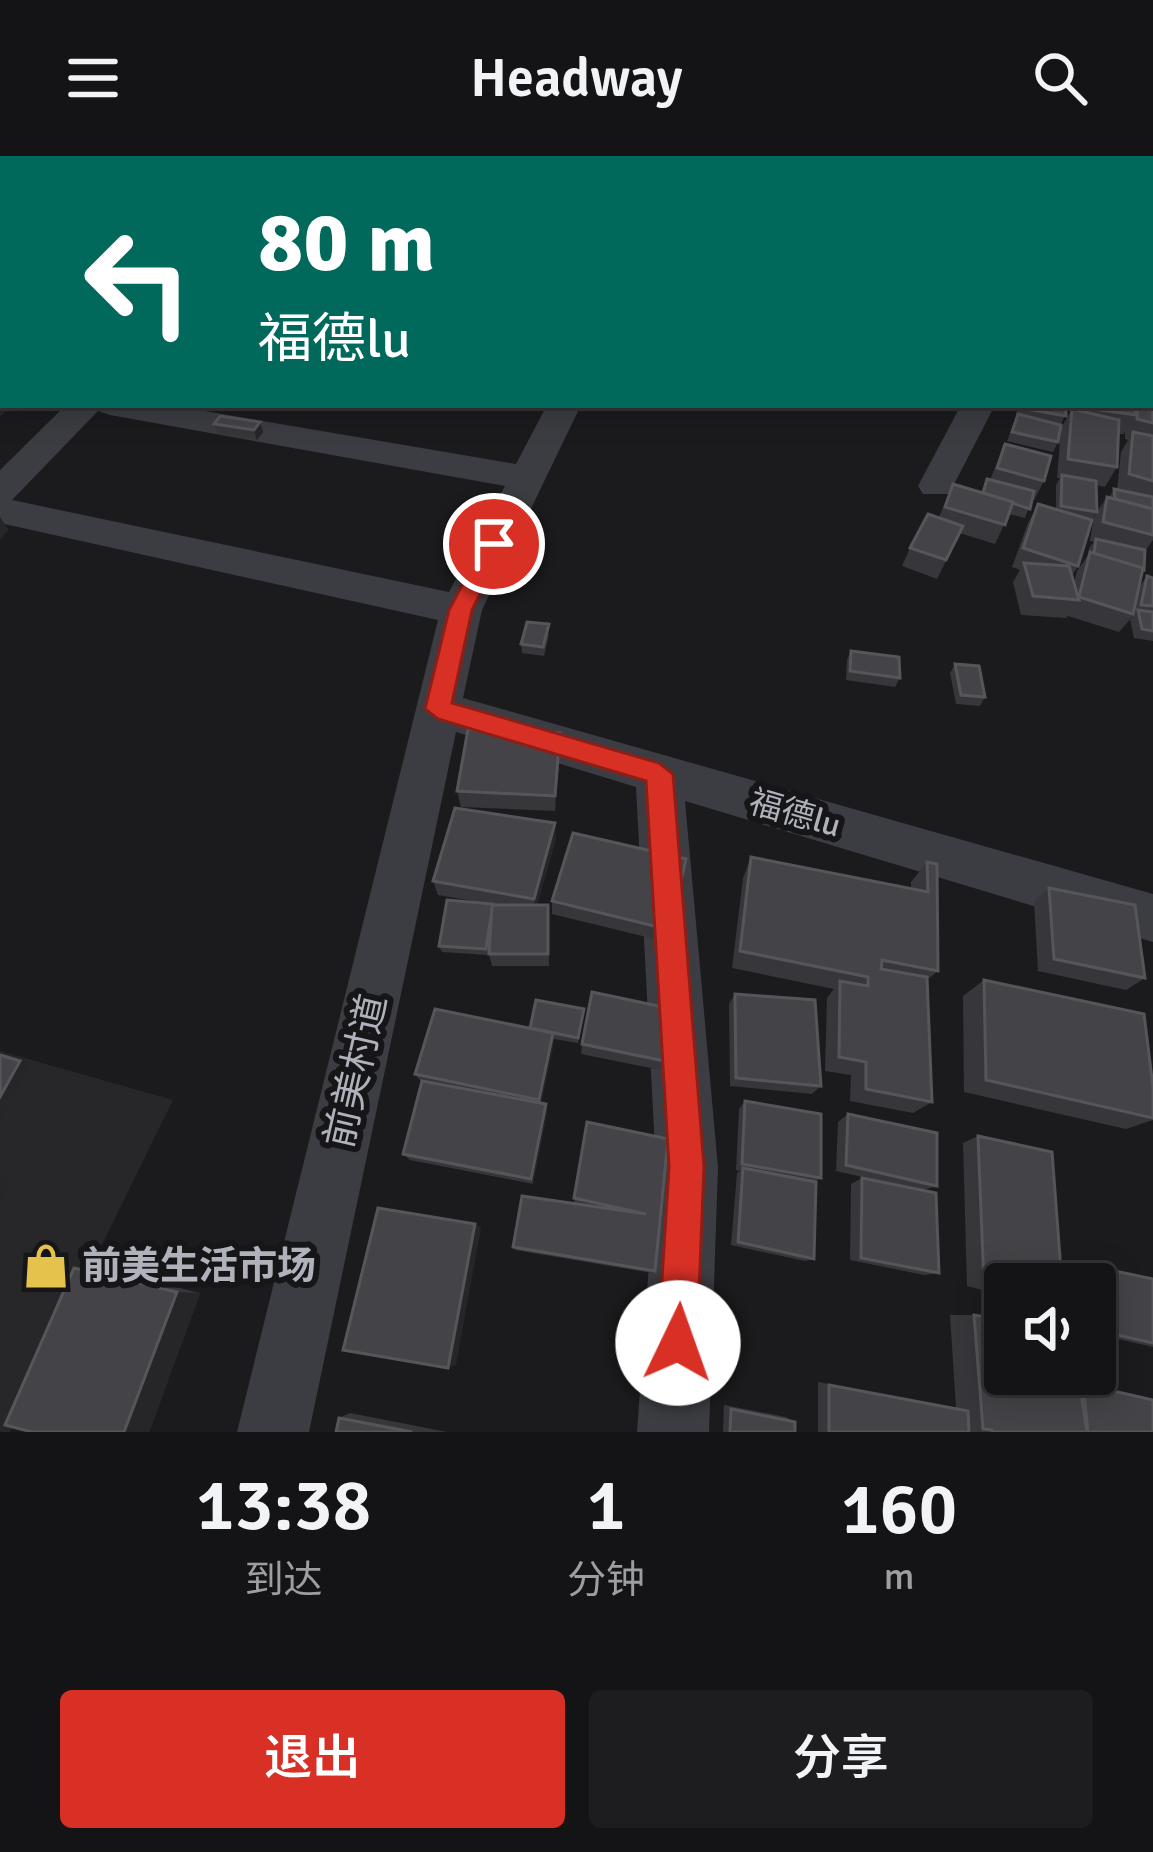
<!DOCTYPE html>
<html lang="zh">
<head>
<meta charset="utf-8">
<style>
  body { margin:0; font-family:Signika,"Noto Sans SC",sans-serif; background:#1d1d1f; color:#f1f3f6; height:100vh; display:flex; flex-direction:column; font-size:45px; white-space:nowrap }
  * { box-sizing:border-box; margin:0 }
  p { font-size:39px; color:#9d9ea1 }
  .icon { flex:none; width:66px; height:66px; fill:none; stroke:currentColor; stroke-width:2; stroke-linecap:round; stroke-linejoin:round }
  .map { position:relative; height:1276px; overflow:hidden }
  .details { display:flex; flex-direction:column; background:#141416; flex:1 }
  .details>* { flex:none }
  .top-card { position:absolute; left:0px; top:0px; width:1155px; height:252px; box-shadow:0 6px 30px #0003,0 0 0 3px #333335; background:#00695c; color:#fff; overflow:hidden }
  .buttons { position:absolute; left:984px; top:1107px; display:grid; gap:24px }
  .buttons a { display:grid; place-items:center; width:132px; height:132px; border-radius:12px; background:#141416; box-shadow:0 6px 30px #0003,0 0 0 3px #333335; font-size:60px }
  .pin { position:absolute; display:grid; place-items:center; width:102px; height:102px; color:#fff; margin:-51px; border:6px solid #fff; border-radius:50%; box-shadow:0 3px 12px #0007 }
  .me { position:absolute; width:132px; margin:-66px; rotate:3deg; stroke-linejoin:round; filter:drop-shadow(0 0 9px #0008) }
  .turn { display:flex; align-items:center; gap:42px; height:252px; padding:0 60px; font-size:54px }
  .turn .icon { width:156px; height:156px; stroke-width:2.5 }
  .turn b { display:block; font-size:84px; line-height:102px }
  .eta { display:flex; justify-content:space-evenly; align-items:center; height:204px; text-align:center }
  .eta b { font-size:72px; font-weight:600; line-height:84px }
  .action { display:flex; gap:24px; margin-top:auto; padding:24px 60px }
  .action a { flex:1; height:138px; border-radius:12px; background:#d93025; color:#fff; font-size:48px; font-weight:600; line-height:138px; text-align:center }
  .action a+a { background:#1d1d1f; color:#f1f3f6 }
  header { display:flex; justify-content:space-between; align-items:center; height:156px; padding:0 60px; background:#141416; font-size:54px; font-weight:600 }
  .map>svg:first-child { display:block }
  .built { fill:#27272a }
  .lines { fill:none; stroke-linecap:round; stroke-linejoin:round }
  .minor { fill:#3c3d42; fill-rule:evenodd }
  .major { fill:#585961; fill-rule:evenodd }
  .wall { fill:#37373b; fill-rule:evenodd }
  .shaded-wall { fill:#262629 }
  .building { fill:#444448; stroke:#55555a; stroke-width:3 }
  .route { fill:#d93025; stroke:#8d1f18; stroke-width:3 }
  .labels { text-anchor:middle; dominant-baseline:central; stroke-width:12; stroke-linejoin:round; paint-order:stroke }
  .street-label { font-size:33px; fill:#afb1bb; stroke:#161618 }
  .near-street-label { font-size:39px; fill:#afb1bb; stroke:#161618 }
  .near-poi-label { font-size:39px; font-weight:bold; fill:#afb1bb; stroke:#161618; text-anchor:start }
</style>
</head>
<body>
<header><svg class="icon" aria-label="menu" viewBox="0 0 24 24"><path d="M4 6h16M4 12h16M4 18h16"/></svg>Headway<svg class="icon" aria-label="search" viewBox="0 0 24 24"><circle cx="10" cy="10" r="6"/><path d="M15 15l6 6"/></svg></header>
<div class="map">
<svg width="1153" height="1276" viewBox="0 0 1153 1276">
  <rect width="100%" height="100%" fill="#1b1b1d"/>
  <polygon class="built" points="0,895 173,944 10,1276 0,1276"/>
  <g class="lines">
    <g class="minor">
      <path d="M66 249H169L516 308 547 249H581L482 454 463 542 1153 738V786L685 645 718 1011 709 1276H637L656 1011 636 631 456 576 309 1276H237L438 464 0 367V314ZM98 255 110 259 505 330 449 436 12 344Z"/>
      <polygon points="961,249 995,249 949,338 923,338 918,330"/>
    </g>
    <polygon class="major" points="10,0 52,0 8,3"/>
  </g>
  <g class="wall">
    <polygon points="938,0 995,0 993,3 949,3"/>
    <polygon points="1023,0 1055,0 1054,3 1018,3"/>
    <polygon points="1067,0 1098,0 1096,3 1067,3"/>
    <polygon points="0,60 3,61 3,249 12,249 0,260"/>
    <path d="M1153 210V384L1145 395 1140 430 1147 420 1153 422V485L1134 482 1130 463 1135 458 1119 476 1068 460 1066 462 1021 459 1013 426 1020 414 1012 411 1028 367 1038 348 1056 353V329L1060 322H1057L1061 272 1072 253 1080 255 1079 249H1152ZM1125 275V283L1128 284 1121 296 1117 334 1114 333 1109 342 1107 341 1094 360 1090 385 1094 386 1089 392V398L1077 415 1074 427 1072 420 1078 410 1092 364 1097 356 1096 329 1105 331 1117 311 1119 278H1124Z"/>
    <polygon points="1017,249 1069,249 1061,269 1058,286 1053,296 1007,285 1016,262"/>
    <polygon points="260,266 263,276 257,284 218,278 214,268"/>
    <polygon points="1005,288 1044,325 1034,344 1032,344 1025,362 1009,358 995,388 960,377 937,423 902,410 910,392 939,361 953,328 981,336 987,323 990,324"/>
    <polygon points="549,478 544,500 522,497 521,488"/>
    <polygon points="851,495 900,522 895,531 846,524 847,504"/>
    <polygon points="955,508 985,541 980,550 956,548 950,517"/>
    <polygon points="560,594 555,655 461,651 457,635"/>
    <polygon points="556,682 537,749 548,749 549,810 492,810 489,798 489,790 488,799 442,796 439,790 484,747 438,739 433,725"/>
    <polygon points="751,701 911,733 911,726 927,706 938,815 927,824 932,946 913,957 850,945 851,919 825,915 827,842 834,833 732,812 743,722"/>
    <polygon points="686,703 667,786 552,758 552,745"/>
    <polygon points="1049,732 1145,822 1126,834 1038,815 1034,745"/>
    <polygon points="984,824 1153,931 1153,964 1126,973 964,936 963,840"/>
    <polygon points="735,838 821,930 812,938 730,930 729,848"/>
    <polygon points="584,858 578,887 554,883 541,948 546,948 547,956 533,1028 410,1004 403,998 422,927 415,918 530,872"/>
    <polygon points="582,888 669,906 665,915 581,898"/>
    <polygon points="745,945 821,1022 814,1026 814,1103 805,1105 731,1089 737,1017 740,1015 736,1014 739,953"/>
    <polygon points="848,958 937,1030 923,1034 939,1117 924,1119 850,1104 851,1028 862,1022 921,1034 836,1015 838,966"/>
    <polygon points="587,966 655,1115 652,1117 515,1094 513,1091 574,1047"/>
    <polygon points="978,980 1005,1128 1005,1140 967,1130 963,987"/>
    <polygon points="74,1112 104,1114 200,1137 149,1276"/>
    <polygon points="1101,1112 1153,1123 1153,1191 1095,1178 1095,1128 1081,1128 1080,1113"/>
    <polygon points="950,1159 974,1159 1080,1227 1153,1244 1153,1276 818,1276 818,1226 956,1252"/>
    <polygon points="724,1249 786,1261 795,1266 795,1276 723,1276"/>
    <polygon points="350,1257 447,1276 336,1276 339,1262"/>
  </g>
  <g class="shaded-wall">
    <polygon points="3,68 3,107 0,109 0,71"/>
    <polygon points="0,217 3,221 3,249 12,249 0,260"/>
    <polygon points="260,266 263,276 257,284 254,274"/>
    <polygon points="0,361 9,374 0,384"/>
    <polygon points="560,577 560,594 555,655 555,640"/>
    <polygon points="555,667 556,682 535,756 534,743"/>
    <polygon points="553,877 554,887 540,952 539,944"/>
    <polygon points="20,905 30,909 11,945 0,941"/>
    <polygon points="0,948 8,951 0,964"/>
    <polygon points="546,948 547,956 533,1028 531,1023"/>
    <polygon points="0,1020 11,1022 0,1046"/>
    <polygon points="475,1068 481,1072 456,1209 448,1212"/>
    <polygon points="177,1136 200,1137 149,1276 124,1276"/>
  </g>
  <g class="building">
    <polygon points="286,0 313,0 320,1 317,3 282,3"/>
    <polygon points="391,0 432,0 435,1 431,3 387,2"/>
    <polygon points="869,0 931,0 929,3 866,3"/>
    <polygon points="1142,0 1153,0 1153,19 1152,3 1143,3"/>
    <polygon points="0,97 3,98 3,189 0,188"/>
    <polygon points="1152,239 1153,267 1137,263 1138,249 1152,249"/>
    <polygon points="1022,249 1066,249 1066,260 1021,252"/>
    <polygon points="1092,249 1134,249 1136,259 1093,253"/>
    <polygon points="1072,253 1119,264 1117,311 1068,303"/>
    <polygon points="1018,258 1061,269 1058,286 1012,276"/>
    <polygon points="220,260 260,266 254,274 214,268"/>
    <polygon points="1133,276 1153,280 1153,325 1129,318"/>
    <polygon points="1005,288 1051,300 1044,325 997,312"/>
    <polygon points="1062,319 1096,325 1097,356 1061,350"/>
    <polygon points="987,323 1034,335 1030,353 983,337"/>
    <polygon points="953,328 1013,346 1005,369 945,351"/>
    <polygon points="1114,333 1153,341 1153,353 1115,343"/>
    <polygon points="1107,341 1153,353 1153,379 1103,366"/>
    <polygon points="1038,348 1092,364 1078,410 1023,392"/>
    <polygon points="928,358 963,370 946,404 910,392"/>
    <polygon points="1096,383 1145,394 1144,414 1094,398"/>
    <polygon points="1090,396 1143,412 1133,458 1079,441"/>
    <polygon points="1024,407 1069,410 1079,444 1033,440"/>
    <polygon points="1147,420 1153,422 1153,450 1141,449"/>
    <polygon points="1138,454 1153,456 1153,475 1142,473"/>
    <polygon points="527,466 549,468 543,491 521,488"/>
    <polygon points="851,495 899,501 900,522 850,515"/>
    <polygon points="955,508 979,510 985,541 961,539"/>
    <polygon points="468,573 560,577 555,640 457,635"/>
    <polygon points="455,652 555,667 534,743 433,725"/>
    <polygon points="573,677 686,703 670,774 552,745"/>
    <polygon points="751,701 928,736 927,706 937,708 938,815 882,804 881,813 927,821 932,946 866,933 866,906 839,901 840,825 868,830 868,821 740,795"/>
    <polygon points="1049,732 1135,749 1145,822 1054,803"/>
    <polygon points="447,744 493,748 486,793 439,790"/>
    <polygon points="492,749 548,749 548,798 489,798"/>
    <polygon points="984,824 1144,858 1153,931 1153,962 986,924"/>
    <polygon points="592,836 677,854 669,906 582,888"/>
    <polygon points="735,838 815,844 821,930 736,922"/>
    <polygon points="536,844 584,853 578,882 530,872"/>
    <polygon points="435,853 553,877 539,944 415,918"/>
    <polygon points="0,899 20,905 0,941"/>
    <polygon points="422,925 546,948 531,1023 403,998"/>
    <polygon points="745,945 821,958 821,1022 742,1008"/>
    <polygon points="848,958 937,977 937,1030 846,1009"/>
    <polygon points="587,966 668,983 655,1115 513,1091 522,1040 646,1058 574,1042"/>
    <polygon points="978,980 1052,996 1062,1128 1005,1128 1005,1135 984,1129"/>
    <polygon points="743,1012 816,1026 814,1103 738,1086"/>
    <polygon points="862,1022 936,1037 939,1117 861,1102"/>
    <polygon points="378,1052 475,1068 448,1212 343,1194"/>
    <polygon points="74,1112 177,1136 124,1276 32,1276 5,1269"/>
    <polygon points="1101,1112 1153,1123 1153,1187 1108,1177"/>
    <polygon points="974,1159 1005,1164 1005,1218 1078,1218 1087,1276 992,1276 992,1274 983,1273"/>
    <polygon points="1083,1228 1153,1244 1153,1276 1088,1276"/>
    <polygon points="829,1229 968,1255 969,1276 829,1276"/>
    <polygon points="731,1253 795,1266 795,1276 730,1276"/>
    <polygon points="339,1262 412,1276 336,1276"/>
  </g>
  <polygon class="route" points="494,381 505,388 472,454 452,547 659,607 673,618 704,1011 697,1187 691,1201 678,1207 664,1201 658,1187 669,1011 646,625 438,563 425,553 449,454 486,383"/>
  <defs>
    <g id="shop-bare" transform="scale(3.6)"><path d="M-5-2.5h2.3a2.7 3.5 0 0 1 5.4 0H5L5.5 6h-11ZM-1.5-2.5h3a1.5 2.3 0 0 0-3 0Z" fill="#e5c24b" stroke="#161618" stroke-width="2.5" paint-order="stroke"/></g>
  </defs>
  <g fill-rule="evenodd">
    <use href="#shop-bare" x="46" y="1110"/>
  </g>
  <g class="labels">
    <g class="street-label">
      <text transform="translate(795 658) rotate(16)">福德lu</text>
    </g>
    <g class="near-street-label">
      <text transform="translate(356 915) rotate(-77)">前美村道</text>
    </g>
    <g class="near-poi-label">
      <text x="82" y="1110">前美生活市场</text>
    </g>
  </g>
</svg>
<div class="buttons">
<a><svg class="icon" aria-label="sound" viewBox="0 0 24 24"><path d="M4 9h4l5-4v14l-5-4H4zM17 9q2 3 0 6"/></svg></a>
</div>
<div class="pin" style="left:494px;top:388px;background:#d93025"><svg class="icon" aria-label="arrive" viewBox="0 0 24 24"><path d="M6 21V4h12l-3 4 3 4H6"/></svg></div>
<svg class="me" style="left:678px;top:1187px" viewBox="-20 -20 40 40"><circle r="19" fill="#fff"/><path d="M0-13L10 11 0 6-10 11z" fill="#d93025"/></svg>
<div class="top-card">
<div class="turn"><svg class="icon" aria-label="left" viewBox="0 0 24 24"><path d="M17 20v-9H6M10 6l-5 5 5 5"/></svg><div><b>80 m</b>福德lu</div></div>
</div>
</div>
<section class="details">
<div class="eta">
<div><b>13:38</b><p>到达</p></div>
<div><b>1</b><p>分钟</p></div>
<div><b>160</b><p>m</p></div>
</div>
<div class="action"><a>退出</a><a>分享</a></div>
</section>
</body>
</html>
